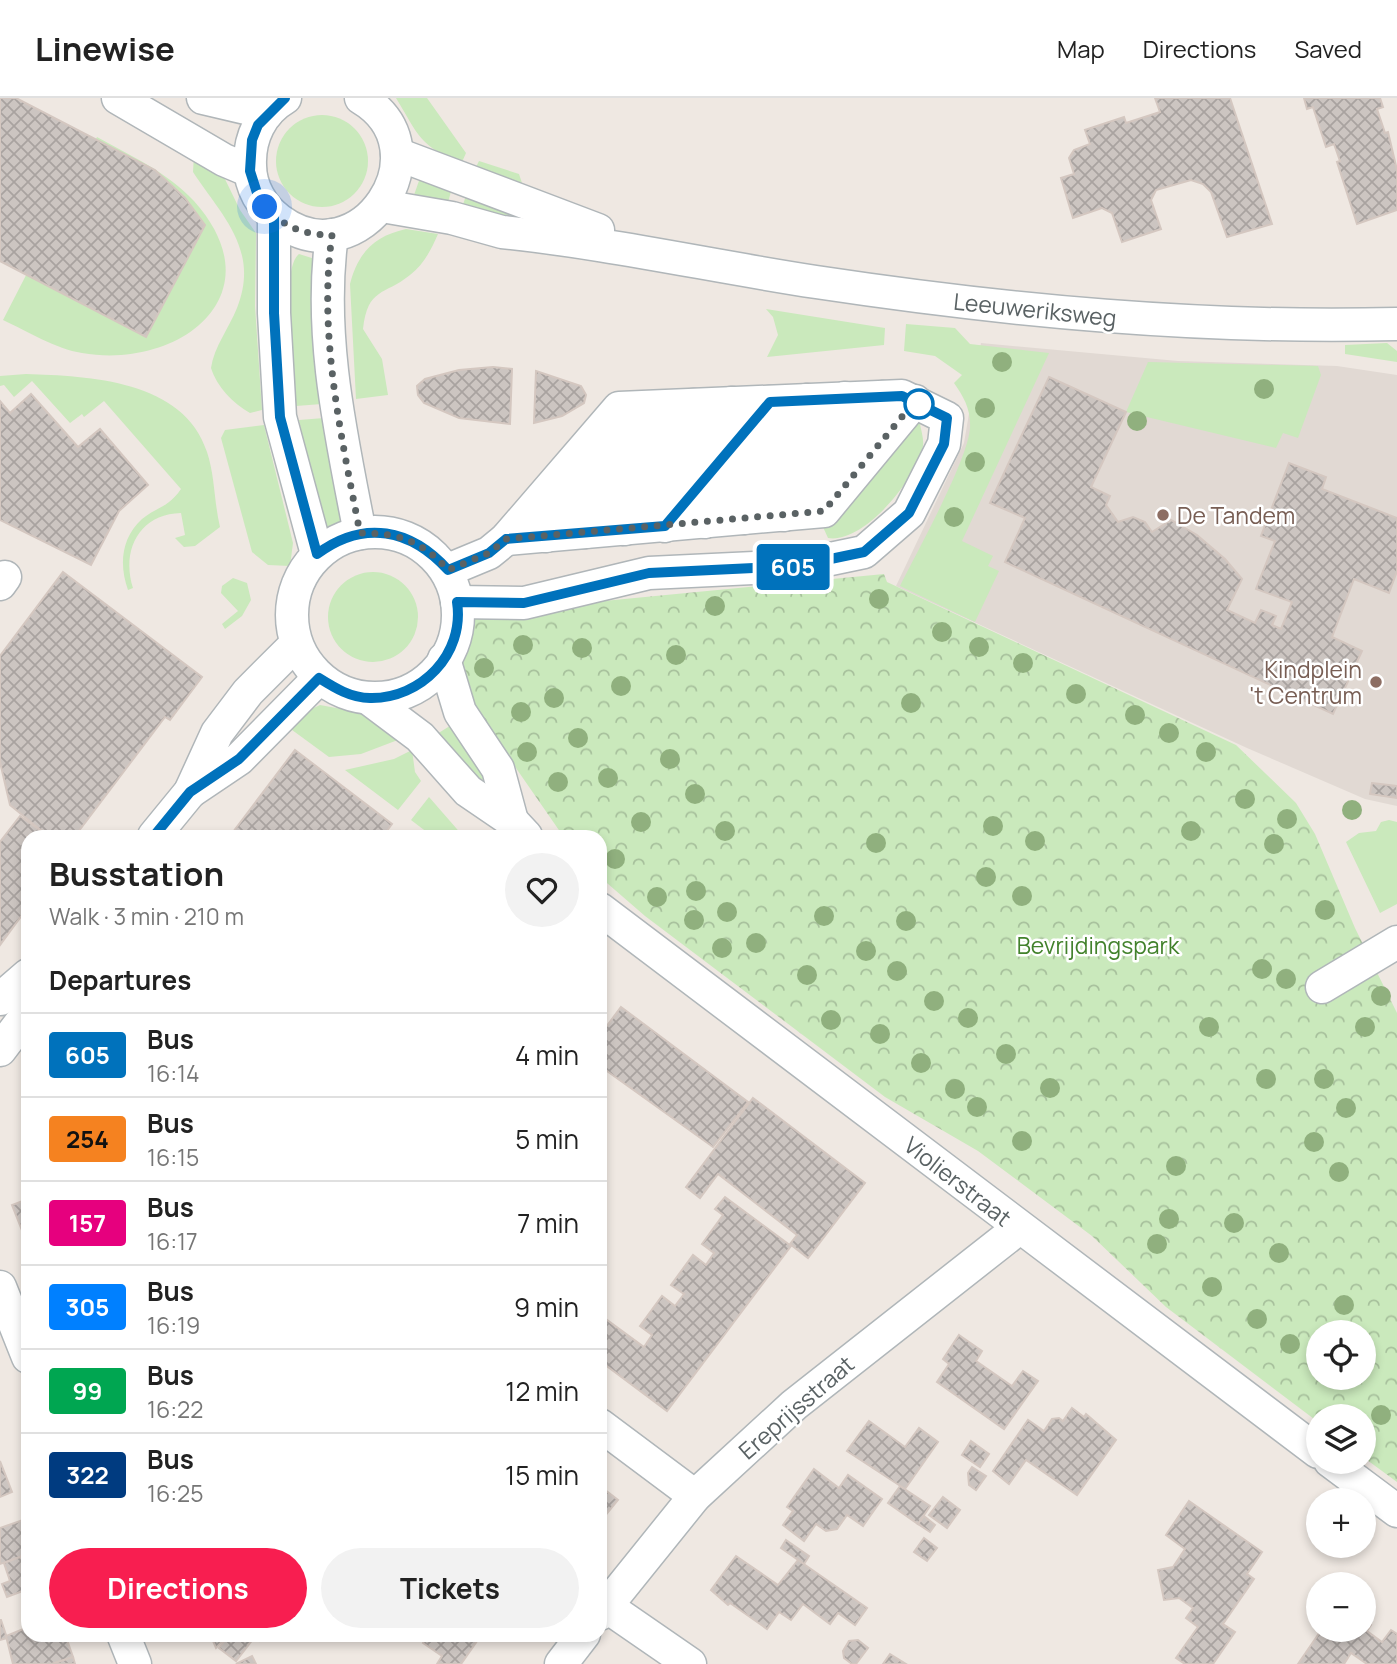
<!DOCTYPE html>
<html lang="en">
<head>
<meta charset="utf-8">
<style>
	:root { --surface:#fff; --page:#f2f2f2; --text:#222; --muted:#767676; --line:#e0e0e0; --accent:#f81e50 }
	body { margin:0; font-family:Manrope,sans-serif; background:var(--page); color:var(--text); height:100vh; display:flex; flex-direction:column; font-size:26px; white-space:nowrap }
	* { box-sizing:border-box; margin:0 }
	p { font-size:23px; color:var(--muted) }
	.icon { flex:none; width:38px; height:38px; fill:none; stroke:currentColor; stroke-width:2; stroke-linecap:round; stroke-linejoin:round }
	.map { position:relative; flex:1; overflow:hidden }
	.panel { position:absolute; left:21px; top:732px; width:586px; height:812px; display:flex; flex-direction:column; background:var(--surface); border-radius:21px; box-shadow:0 4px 10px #0003 }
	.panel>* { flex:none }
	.badge { padding:0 14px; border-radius:5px; font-size:24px; line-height:46px }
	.fabs { position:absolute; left:1306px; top:1222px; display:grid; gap:14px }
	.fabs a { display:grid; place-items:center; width:70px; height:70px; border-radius:50%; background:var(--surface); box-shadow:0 4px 10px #0003; font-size:35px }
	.you { position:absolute; width:35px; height:35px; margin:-18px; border:5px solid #fff; border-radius:50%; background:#1a73e8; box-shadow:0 0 0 10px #1a73e833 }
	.map>.badge { position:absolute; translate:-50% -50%; box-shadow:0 0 0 4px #fff }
	h2 { padding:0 28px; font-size:26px; line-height:63px }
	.round { display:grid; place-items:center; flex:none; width:74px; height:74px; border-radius:37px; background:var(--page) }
	.overview { display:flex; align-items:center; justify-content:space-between; height:119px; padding:0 28px }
	h1 { font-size:33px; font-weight:700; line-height:52px }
	.button { display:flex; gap:14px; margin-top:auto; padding:14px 28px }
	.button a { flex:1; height:80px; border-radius:42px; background:var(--accent); color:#fff; font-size:28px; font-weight:700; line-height:80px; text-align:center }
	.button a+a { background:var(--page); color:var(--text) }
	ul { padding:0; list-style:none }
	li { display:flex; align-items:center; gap:21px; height:84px; padding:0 28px; border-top:2px solid var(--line) }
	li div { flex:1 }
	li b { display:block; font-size:26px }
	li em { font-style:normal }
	li .badge { min-width:77px; font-weight:700; text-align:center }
	header { display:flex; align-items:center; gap:42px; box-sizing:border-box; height:98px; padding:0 35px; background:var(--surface); border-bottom:2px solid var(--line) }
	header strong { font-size:33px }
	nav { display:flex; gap:38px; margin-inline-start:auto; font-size:24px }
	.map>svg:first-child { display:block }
	.education { fill:#e1d9d3 }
	.grass { fill:#cae9bc }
	.forest { fill:url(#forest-crowns); fill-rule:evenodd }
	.building { fill:url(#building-cross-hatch); stroke:#d4c7c0; stroke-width:2 }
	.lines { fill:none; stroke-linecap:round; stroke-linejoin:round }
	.minor-casing { stroke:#b0b6b9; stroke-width:35 }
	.minor { stroke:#fff; stroke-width:32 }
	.tree { fill:#90b07e }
	.line-casing { stroke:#fff; stroke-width:16 }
	.line { stroke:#0072bc; stroke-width:10 }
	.walk { stroke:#5a6264; stroke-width:7; stroke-dasharray:0 12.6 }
	.stop-dot { fill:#fff; stroke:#0072bc; stroke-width:3.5 }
	.education-dot { fill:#8d6e63; stroke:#fff; stroke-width:2.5 }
	.labels { text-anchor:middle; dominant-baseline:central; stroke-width:5; stroke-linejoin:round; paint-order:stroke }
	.street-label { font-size:23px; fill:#5a6264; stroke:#fff }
	.education-label { font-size:23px; fill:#785e54; stroke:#fff; text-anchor:start }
	.park-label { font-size:23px; fill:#42822c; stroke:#fff }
</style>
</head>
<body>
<header>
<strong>Linewise</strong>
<nav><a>Map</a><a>Directions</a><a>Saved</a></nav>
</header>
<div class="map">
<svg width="1397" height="1566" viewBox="0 0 1397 1566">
	<defs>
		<pattern id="forest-crowns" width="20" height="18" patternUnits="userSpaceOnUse" patternTransform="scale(1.75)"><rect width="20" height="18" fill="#cae9bc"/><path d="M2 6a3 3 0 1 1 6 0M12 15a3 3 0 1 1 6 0" fill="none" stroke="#a7c09c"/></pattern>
		<pattern id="building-cross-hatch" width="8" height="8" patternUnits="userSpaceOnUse" patternTransform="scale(1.75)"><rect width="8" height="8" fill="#ccc5c1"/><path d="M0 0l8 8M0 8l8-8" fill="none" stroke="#a9a3a0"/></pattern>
	</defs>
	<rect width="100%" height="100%" fill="#efe8e2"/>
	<polygon class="education" points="981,245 1178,263 1337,268 1397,277 1397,708 1365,701 1247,650 896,488 964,345"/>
	<g class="grass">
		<path d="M396,0h31l39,55 -4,9c-42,-14 -44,-28 -66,-64z"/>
		<circle cx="322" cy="63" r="46"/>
		<path d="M97,39c34,19 70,35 97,64 84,94 -15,169 -112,152 -26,-4 -55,-22 -79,-33z"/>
		<path d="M194,57l29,20 17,35 16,23 -1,73 7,104 -12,3c-17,-10 -33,-26 -39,-45 3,-21 18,-40 26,-60 23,-58 -15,-92 -44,-136z"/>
		<polygon points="479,63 519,76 522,85 476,69"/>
		<polygon points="420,80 452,90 447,108 414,97"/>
		<polygon points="467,95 519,114 519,121 461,112"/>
		<path d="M406,131l32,5c-7,16 -14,30 -28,41 -26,21 -42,12 -47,54l19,30 6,36 -32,4 -6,-115c8,-31 24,-48 56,-55z"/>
		<path d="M299,156l16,5 7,145 -26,2c-2,-27 -17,-137 3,-152z"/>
		<polygon points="766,211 885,230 884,247 767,259 778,237 773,219"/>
		<path d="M906,226l49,4 15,16 79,9 -87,188 31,15 -5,10 11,5 -24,51 -75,-36c17,-34 68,-126 70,-158 1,-18 -6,-31 -16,-45l8,-8 -27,-19 -31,-5z"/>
		<polygon points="1387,245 1397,253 1397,264 1345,256 1345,247"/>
		<polygon points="1148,264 1318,268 1321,277 1298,340 1283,335 1276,350 1126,314"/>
		<path d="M26,276c63,2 158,6 181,78 8,24 7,50 13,75l-25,19 -11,1 -9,-9 10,-3 -4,-22c-42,1 -60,38 -48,75l-5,2c-9,-25 -7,-52 14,-71 16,-13 26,-11 39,-30l-77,-88 -20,16 -2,-3 -12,9 -38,-42 -18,16 -10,-12 -4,1v-10z"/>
		<polygon points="324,320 346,427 331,433 325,431 309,374 299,322"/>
		<path d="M917,325l3,1c1,6 4,15 3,22 -6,32 -59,98 -95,92l-5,-11z"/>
		<polygon points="264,327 293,445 290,468 268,467 252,454 221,340 225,332"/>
		<circle cx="373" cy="519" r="45"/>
		<polygon points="233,480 247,485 251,502 242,518 225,531 222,526 238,513 221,495 222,488"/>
		<polygon points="320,607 374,617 403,640 361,656 329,659 288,629 301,616"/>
		<polygon points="453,626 488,683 481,691 437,636"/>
		<polygon points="412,652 415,674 421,683 398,712 345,672 394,661"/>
		<polygon points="429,699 463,738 432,738 411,722"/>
		<polygon points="1389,722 1397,724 1397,806 1380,815 1346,744 1359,735 1376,733 1381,724"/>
	</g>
	<path class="forest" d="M884,476l3,8 349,163 60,58 19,31 40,94 42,85v469l-34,-25v-41h-45v6l-152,-115 -74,-71 -114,-85 -93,-54 -240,-181 -45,-39v-41h-37l-92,-133 -9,-33 7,-48 10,-9zM1318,1234h45v45h-45z"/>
	<g class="building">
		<polygon points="0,0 16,0 155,72 185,100 205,127 146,239 0,163"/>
		<polygon points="1155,0 1230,0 1272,126 1227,139 1211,94 1203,86 1191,82 1156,92 1151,102 1161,131 1122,144 1112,115 1102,110 1073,120 1061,80 1074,76 1069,60 1074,52 1090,46 1085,32 1124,19 1126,25 1160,14"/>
		<polygon points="1304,0 1380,0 1383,9 1377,11 1385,35 1388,34 1397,72 1397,112 1357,126 1337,64 1340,63 1334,46 1326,49 1313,9 1307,11"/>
		<polygon points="493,269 512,271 510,326 459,320 424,305 418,297 417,288 425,281 459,272"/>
		<polygon points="536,273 581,288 586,297 584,305 562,318 534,325"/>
		<polygon points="1049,279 1126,314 1091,389 1110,398 1106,407 1118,424 1133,419 1145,424 1152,434 1171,422 1197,437 1225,461 1242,481 1227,512 1255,525 1261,512 1276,518 1272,527 1281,531 1292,504 1256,491 1275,443 1261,438 1289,365 1326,379 1322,391 1397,420 1397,473 1389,495 1354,481 1332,539 1362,553 1333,616 1005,464 1025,420 990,405"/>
		<polygon points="31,296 78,349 100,331 148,387 119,413 91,467 0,422 0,303 10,315"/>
		<polygon points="63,474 202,579 170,622 165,619 75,738 48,738 10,707 0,664 0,558"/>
		<polygon points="295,652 392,726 383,738 230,738"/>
		<polygon points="1372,685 1397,688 1397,700 1370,696"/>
		<polygon points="20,718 48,738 28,738 28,809 0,847 0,744"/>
		<polygon points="621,909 748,1004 713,1049 600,968 600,937"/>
		<polygon points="753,1000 865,1085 808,1160 790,1146 797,1137 718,1076 700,1100 686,1089"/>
		<polygon points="725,1099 791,1148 667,1313 600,1263 600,1231 607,1222 644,1249 652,1237 640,1228 662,1198 675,1208 684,1196 671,1187 693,1157 706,1167 714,1155 702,1146 723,1117 715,1111"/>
		<polygon points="28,1101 28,1138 25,1140 12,1107"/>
		<polygon points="959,1237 982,1253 976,1263 1012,1288 1023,1273 1038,1283 1004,1331 937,1284 949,1266 943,1261"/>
		<polygon points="1072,1310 1084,1319 1086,1316 1116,1342 1077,1397 1026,1362 1009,1386 993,1373 1028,1322 1044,1333 1052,1321 1059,1320 1063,1323"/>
		<polygon points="869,1323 905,1349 919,1330 938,1344 905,1391 847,1353"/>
		<polygon points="971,1343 989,1356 980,1369 962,1357"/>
		<polygon points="0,1363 12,1394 0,1399"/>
		<polygon points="972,1369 986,1378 976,1392 969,1387 968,1375"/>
		<polygon points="814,1371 839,1390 848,1377 882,1401 863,1428 847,1417 837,1431 826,1433 816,1426 804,1443 783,1427 793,1413 787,1409"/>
		<polygon points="600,1388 618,1402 600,1424"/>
		<polygon points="900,1388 930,1408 918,1426 888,1405"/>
		<polygon points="943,1399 960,1412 947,1430 929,1417"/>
		<polygon points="1189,1403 1262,1454 1247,1476 1254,1481 1223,1526 1235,1534 1213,1566 1185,1566 1176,1560 1198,1529 1186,1520 1193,1510 1179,1500 1164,1502 1158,1472 1173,1469 1185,1451 1166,1437"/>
		<polygon points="924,1418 935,1427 930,1434 918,1426"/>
		<polygon points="23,1422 28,1436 28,1456 0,1466 0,1430"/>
		<polygon points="924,1440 937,1450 927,1463 914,1454"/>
		<polygon points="786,1442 809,1458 804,1466 781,1450"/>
		<polygon points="28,1456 28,1491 7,1499 2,1486 10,1483 4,1465"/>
		<polygon points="736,1458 778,1487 798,1462 867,1510 855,1527 838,1515 830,1526 803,1506 791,1522 779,1514 767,1531 730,1505 728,1507 711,1492"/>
		<polygon points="1363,1521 1371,1527 1367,1533 1382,1544 1391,1532 1397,1536 1397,1566 1367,1566 1351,1555 1344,1566 1298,1566 1322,1531 1363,1531"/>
		<polygon points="1,1522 7,1540 0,1542 0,1522"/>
		<polygon points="28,1529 28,1536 65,1536 73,1559 52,1566 13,1566 6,1538"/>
		<polygon points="210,1536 229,1536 216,1550"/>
		<polygon points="230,1536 264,1536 259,1543 254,1540 236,1563 219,1550"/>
		<polygon points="428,1536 482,1536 461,1566 437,1566 442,1558 423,1545"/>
		<polygon points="858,1542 868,1550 856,1566 852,1566 844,1560 843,1553 849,1543"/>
		<polygon points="890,1556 906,1566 883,1566"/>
		<polygon points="252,1558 256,1566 236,1566"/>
		<polygon points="73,1559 75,1566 52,1566"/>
	</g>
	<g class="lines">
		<g class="minor-casing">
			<g id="minor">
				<polyline points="118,0 224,62 250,73"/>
				<polyline points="203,0 267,15"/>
				<path d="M285,0c-24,14 -36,40 -35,67 0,22 12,42 29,55 81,61 169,-70 82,-122"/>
				<polyline points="397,56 598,132"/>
				<path d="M382,108l70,12 50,14c106,11 209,34 314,50 193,29 386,47 581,42"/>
				<polyline points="274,118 274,215 280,319 317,456"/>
				<path d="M332,137c-14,99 9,200 28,298"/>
				<polyline points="784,417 883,299"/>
				<polyline points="744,420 845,300"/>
				<polyline points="705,424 807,302"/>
				<polyline points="665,428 770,304"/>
				<polyline points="625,431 732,305"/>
				<circle cx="375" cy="517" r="83"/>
				<polyline points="585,434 694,307"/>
				<polyline points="546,438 657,309"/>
				<polyline points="506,441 824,413 915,303"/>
				<polyline points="448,472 489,455 506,441 619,310 902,298 947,320 944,346 909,415 864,454 797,468 649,475 524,505 457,504"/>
				<polyline points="0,486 5,479"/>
				<polyline points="444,561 460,614 498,671 512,723"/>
				<polyline points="368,600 420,639 468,693 512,723 526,738"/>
				<polyline points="190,694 239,661 319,580"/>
				<polyline points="154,738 190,694 217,635 248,594 296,546"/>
				<polyline points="600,811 1318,1354"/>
				<polyline points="1322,889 1397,844"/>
				<polyline points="0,901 28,877"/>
				<polyline points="0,952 28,915"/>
				<polyline points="0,1189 28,1259"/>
				<polyline points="600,1327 695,1398"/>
				<polyline points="1330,1363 1397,1413"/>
				<polyline points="606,1508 690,1566"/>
				<polyline points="600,1516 695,1398 794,1307 1019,1130"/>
				<polyline points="123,1536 135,1566"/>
				<polyline points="561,1566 584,1536"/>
			</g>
		</g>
		<use href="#minor" class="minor"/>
	</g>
	<g class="tree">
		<circle cx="1002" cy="264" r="10"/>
		<circle cx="1264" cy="291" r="10"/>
		<circle cx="985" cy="310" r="10"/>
		<circle cx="1137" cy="323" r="10"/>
		<circle cx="975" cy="364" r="10"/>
		<circle cx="954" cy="419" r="10"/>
		<circle cx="879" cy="501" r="10"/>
		<circle cx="715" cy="508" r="10"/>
		<circle cx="942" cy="534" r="10"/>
		<circle cx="523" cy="547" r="10"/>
		<circle cx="979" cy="549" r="10"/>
		<circle cx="582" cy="550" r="10"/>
		<circle cx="676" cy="557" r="10"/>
		<circle cx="1023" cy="565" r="10"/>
		<circle cx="484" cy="570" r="10"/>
		<circle cx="621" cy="588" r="10"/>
		<circle cx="1076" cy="596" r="10"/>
		<circle cx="554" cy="600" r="10"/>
		<circle cx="911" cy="605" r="10"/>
		<circle cx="521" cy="614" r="10"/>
		<circle cx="1135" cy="617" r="10"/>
		<circle cx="1169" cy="635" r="10"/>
		<circle cx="578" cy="640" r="10"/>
		<circle cx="527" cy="654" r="10"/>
		<circle cx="1206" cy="654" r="10"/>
		<circle cx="670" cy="661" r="10"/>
		<circle cx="608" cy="680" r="10"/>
		<circle cx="558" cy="684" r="10"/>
		<circle cx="695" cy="696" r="10"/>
		<circle cx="1245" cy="701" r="10"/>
		<circle cx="1352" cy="712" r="10"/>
		<circle cx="1287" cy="721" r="10"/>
		<circle cx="641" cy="724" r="10"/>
		<circle cx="993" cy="728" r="10"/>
		<circle cx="725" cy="733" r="10"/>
		<circle cx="1191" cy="733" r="10"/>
		<circle cx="1035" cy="743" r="10"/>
		<circle cx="876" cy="745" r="10"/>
		<circle cx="1274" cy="746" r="10"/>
		<circle cx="615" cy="761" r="10"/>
		<circle cx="986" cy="779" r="10"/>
		<circle cx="696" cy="793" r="10"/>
		<circle cx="1022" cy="798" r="10"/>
		<circle cx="657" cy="799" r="10"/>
		<circle cx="1325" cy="812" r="10"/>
		<circle cx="727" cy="814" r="10"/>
		<circle cx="824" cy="818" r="10"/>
		<circle cx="694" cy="822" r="10"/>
		<circle cx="906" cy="823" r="10"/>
		<circle cx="756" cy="845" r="10"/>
		<circle cx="722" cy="850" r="10"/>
		<circle cx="866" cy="853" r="10"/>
		<circle cx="1262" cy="871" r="10"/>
		<circle cx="897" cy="873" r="10"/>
		<circle cx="807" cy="877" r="10"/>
		<circle cx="1286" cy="881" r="10"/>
		<circle cx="1381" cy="898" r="10"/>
		<circle cx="934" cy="903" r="10"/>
		<circle cx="968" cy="920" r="10"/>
		<circle cx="831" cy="922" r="10"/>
		<circle cx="1209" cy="929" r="10"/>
		<circle cx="1365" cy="929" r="10"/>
		<circle cx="880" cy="936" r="10"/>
		<circle cx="1006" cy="956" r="10"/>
		<circle cx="921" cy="965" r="10"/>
		<circle cx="1266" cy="981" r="10"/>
		<circle cx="1324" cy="981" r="10"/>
		<circle cx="1050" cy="990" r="10"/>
		<circle cx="955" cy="991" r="10"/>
		<circle cx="977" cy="1009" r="10"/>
		<circle cx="1346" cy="1010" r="10"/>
		<circle cx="1022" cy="1043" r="10"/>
		<circle cx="1314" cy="1044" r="10"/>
		<circle cx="1176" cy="1068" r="10"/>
		<circle cx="1339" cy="1074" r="10"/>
		<circle cx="1169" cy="1121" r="10"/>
		<circle cx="1234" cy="1125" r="10"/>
		<circle cx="1157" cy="1146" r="10"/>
		<circle cx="1279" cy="1155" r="10"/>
		<circle cx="1212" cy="1189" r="10"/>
		<circle cx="1344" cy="1207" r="10"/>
		<circle cx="1257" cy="1221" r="10"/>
		<circle cx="1290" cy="1246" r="10"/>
		<circle cx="1381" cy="1317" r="10"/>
	</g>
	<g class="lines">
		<g class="line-casing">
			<path id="line" d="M154,738l36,-44 49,-33 80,-81c16,10 32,20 51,20 51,1 95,-44 87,-96l67,1 125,-30 148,-7 67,-14 45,-39 35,-69 3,-26 -45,-22 -132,6 -105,124 -159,13 -17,14 -41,17c-37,-41 -84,-51 -131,-16l-37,-137 -6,-104v-97l-16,-20 -8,-25 2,-31 6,-15 27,-27"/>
		</g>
		<use href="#line" class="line"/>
		<path class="walk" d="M265,109c19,20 39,28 67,28 -14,99 9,200 28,298 39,0 62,8 88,37l41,-17 17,-14 318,-28 91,-110 4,3"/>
	</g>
	<circle class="stop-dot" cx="919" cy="306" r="14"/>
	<g class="education-dot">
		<circle cx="1163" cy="417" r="7"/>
		<circle cx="1376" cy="584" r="7"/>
	</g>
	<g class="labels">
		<g class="street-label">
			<text transform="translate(1035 211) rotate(6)">Leeuweriksweg</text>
			<text transform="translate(958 1083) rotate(38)">Violierstraat</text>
			<text transform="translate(796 1309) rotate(-41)">Ereprijsstraat</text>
		</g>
		<g class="education-label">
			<text x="1177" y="417">De Tandem</text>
			<text x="1362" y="571" text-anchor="end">Kindplein<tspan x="1362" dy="26">'t Centrum</tspan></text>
		</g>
		<g class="park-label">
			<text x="1098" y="847">Bevrijdingspark</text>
		</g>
	</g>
</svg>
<div class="fabs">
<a><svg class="icon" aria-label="locate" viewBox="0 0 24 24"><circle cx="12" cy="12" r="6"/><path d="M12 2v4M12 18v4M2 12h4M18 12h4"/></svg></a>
<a><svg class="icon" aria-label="layers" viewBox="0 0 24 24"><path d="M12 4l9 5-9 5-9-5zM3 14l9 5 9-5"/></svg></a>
<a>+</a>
<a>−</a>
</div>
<div class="you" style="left:265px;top:109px"></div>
<b class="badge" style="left:793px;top:469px;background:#0072bc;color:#fff">605</b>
<section class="panel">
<div class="overview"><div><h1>Busstation</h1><p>Walk · 3 min · 210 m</p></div><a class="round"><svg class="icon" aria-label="heart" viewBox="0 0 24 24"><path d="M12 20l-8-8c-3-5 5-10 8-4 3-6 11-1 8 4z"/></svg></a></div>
<h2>Departures</h2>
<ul>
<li><span class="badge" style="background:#0072bc;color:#fff">605</span><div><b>Bus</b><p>16:14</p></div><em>4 min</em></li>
<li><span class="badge" style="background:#f58220;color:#111">254</span><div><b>Bus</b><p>16:15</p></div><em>5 min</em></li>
<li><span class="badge" style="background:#e6007e;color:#fff">157</span><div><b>Bus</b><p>16:17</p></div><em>7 min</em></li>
<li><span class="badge" style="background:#0080ff;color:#fff">305</span><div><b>Bus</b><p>16:19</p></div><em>9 min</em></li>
<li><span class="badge" style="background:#00a651;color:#fff">99</span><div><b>Bus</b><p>16:22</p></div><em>12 min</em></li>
<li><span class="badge" style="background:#003b80;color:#fff">322</span><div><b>Bus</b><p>16:25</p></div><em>15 min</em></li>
</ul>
<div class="button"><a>Directions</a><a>Tickets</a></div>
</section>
</div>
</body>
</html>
